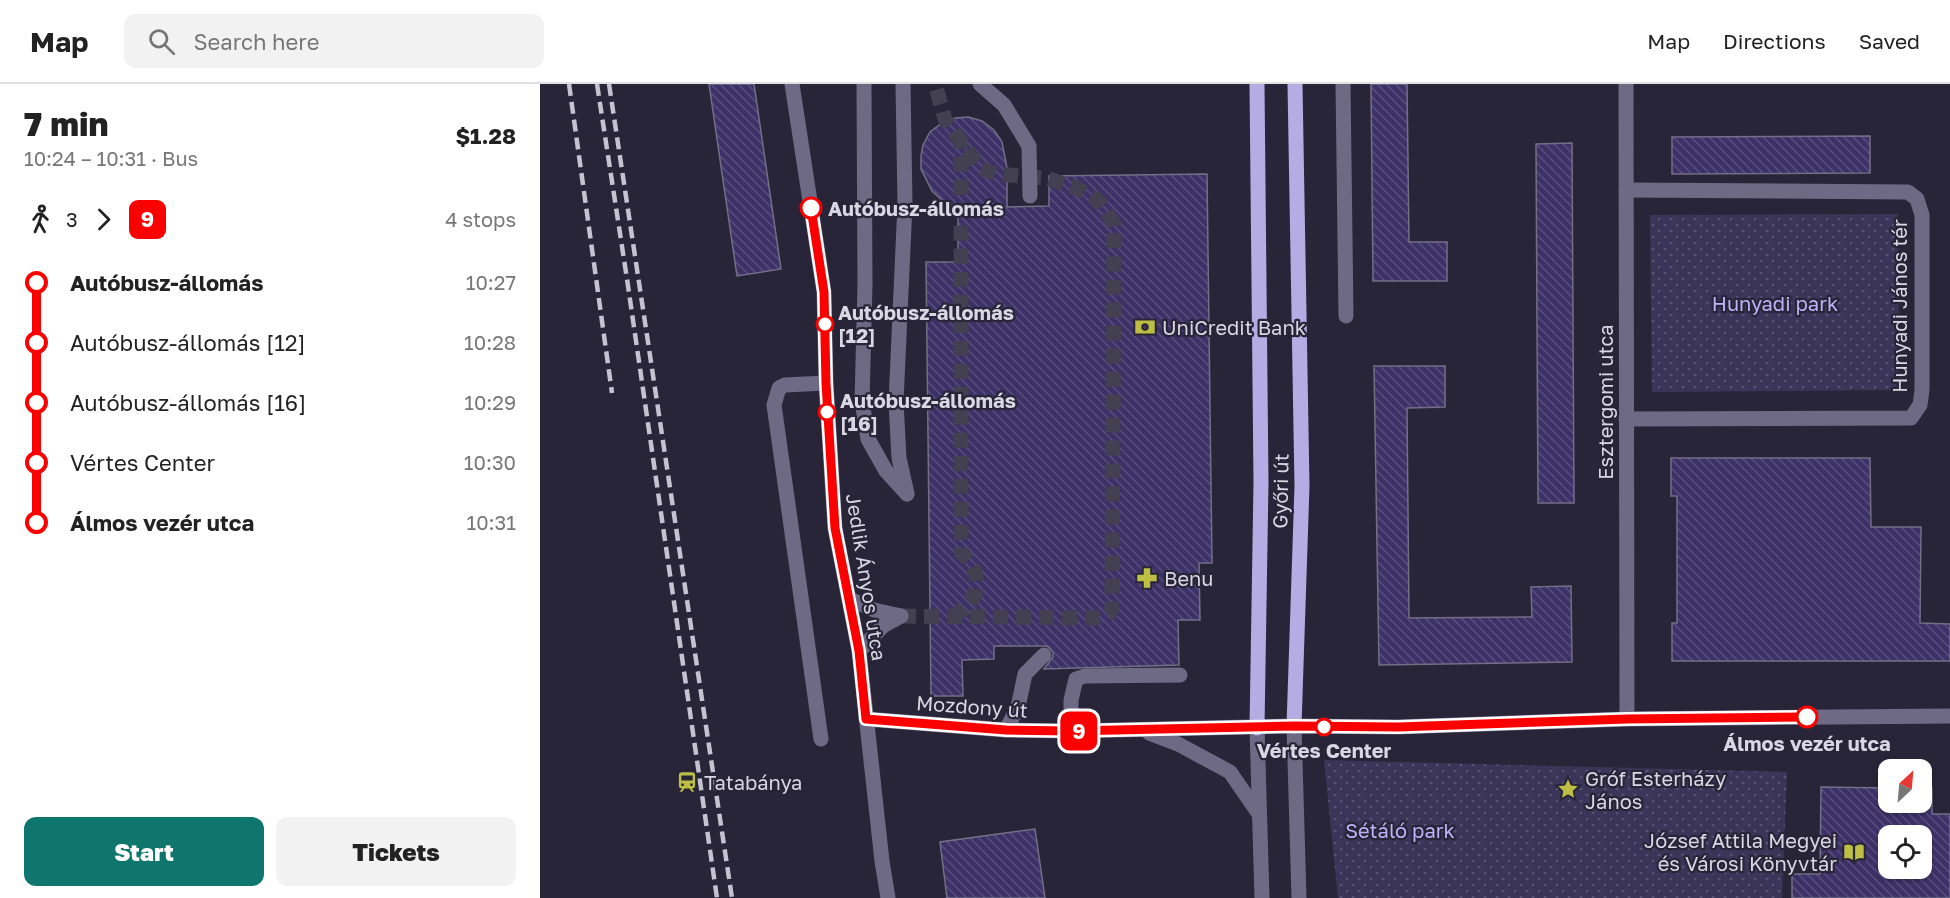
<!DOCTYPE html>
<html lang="en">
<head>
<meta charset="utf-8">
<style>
	:root { --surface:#fff; --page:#f2f2f2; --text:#222; --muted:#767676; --line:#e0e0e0; --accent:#0f766e }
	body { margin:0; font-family:"Golos Text",sans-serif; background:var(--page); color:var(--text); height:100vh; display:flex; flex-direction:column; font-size:22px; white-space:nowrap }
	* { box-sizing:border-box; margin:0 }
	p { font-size:20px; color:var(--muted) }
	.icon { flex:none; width:33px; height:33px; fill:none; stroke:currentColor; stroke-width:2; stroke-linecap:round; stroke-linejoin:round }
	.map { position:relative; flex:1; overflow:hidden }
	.panel { display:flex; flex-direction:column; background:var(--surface); width:540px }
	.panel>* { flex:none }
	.badge { padding:0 12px; border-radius:9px; font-size:21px; line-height:39px }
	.needle { width:39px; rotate:26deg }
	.fabs { position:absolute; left:1338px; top:675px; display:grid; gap:12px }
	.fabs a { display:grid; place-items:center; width:54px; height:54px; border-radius:12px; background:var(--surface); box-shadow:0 2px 4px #0004; font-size:30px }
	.map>.badge { position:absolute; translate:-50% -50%; box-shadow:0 0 0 3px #fff }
	.legs { display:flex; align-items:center; gap:9px; height:66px; padding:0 24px; font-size:20px }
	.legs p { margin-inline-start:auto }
	.head { display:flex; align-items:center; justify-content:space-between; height:102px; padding:0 24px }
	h1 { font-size:33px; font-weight:800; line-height:45px }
	.action { display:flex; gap:12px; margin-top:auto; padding:12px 24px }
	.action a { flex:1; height:69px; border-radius:12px; background:var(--accent); color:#fff; font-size:24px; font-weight:800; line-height:69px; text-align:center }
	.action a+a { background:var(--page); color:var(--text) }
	ul { padding:0 24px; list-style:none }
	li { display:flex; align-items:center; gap:21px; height:60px; font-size:22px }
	li i { display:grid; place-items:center; width:9px; height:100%; margin:0 8px; background:currentColor }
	li i::after { content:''; width:15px; height:15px; margin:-8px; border:4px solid; border-radius:50%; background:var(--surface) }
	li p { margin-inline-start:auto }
	li:first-child i { background:linear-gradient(#0000 50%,currentColor 0) }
	li:last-child i { background:linear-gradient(currentColor 50%,#0000 0) }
	header { display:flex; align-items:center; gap:36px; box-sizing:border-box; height:84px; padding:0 30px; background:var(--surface); border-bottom:2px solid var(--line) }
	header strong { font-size:28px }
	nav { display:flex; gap:33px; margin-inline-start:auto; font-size:21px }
	.search { width:420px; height:54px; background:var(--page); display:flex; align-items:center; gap:15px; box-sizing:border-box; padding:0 21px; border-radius:12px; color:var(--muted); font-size:22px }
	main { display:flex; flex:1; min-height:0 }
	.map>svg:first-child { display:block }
	.park { fill:url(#park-dots) }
	.building { fill:url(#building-back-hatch); stroke:#726f87; stroke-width:1.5; fill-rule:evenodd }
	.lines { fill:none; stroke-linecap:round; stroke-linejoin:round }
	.minor-tunnel { stroke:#434052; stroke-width:15; stroke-dasharray:15 8; stroke-linecap:butt }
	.minor { stroke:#6e6a85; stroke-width:15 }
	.major { stroke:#b4ace3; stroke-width:15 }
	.rail { stroke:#c5c3d1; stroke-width:4.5; stroke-dasharray:12 6; stroke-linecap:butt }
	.line-1-casing { stroke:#fff; stroke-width:14 }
	.line-1 { stroke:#fb0001; stroke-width:9 }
	.stop-1-dot { fill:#fff; stroke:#fb0001; stroke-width:3 }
	.labels { text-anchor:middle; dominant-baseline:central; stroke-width:4.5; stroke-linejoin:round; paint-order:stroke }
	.stop-label { font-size:20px; font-weight:bold; fill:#d9d7e4; stroke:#282538; text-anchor:start }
	.park-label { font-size:20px; fill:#beb3f9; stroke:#282538 }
	.street-label { font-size:20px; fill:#d9d7e4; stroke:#282538 }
	.poi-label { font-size:20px; fill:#d9d7e4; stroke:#282538; text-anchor:start }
</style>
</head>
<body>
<header>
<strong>Map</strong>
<div class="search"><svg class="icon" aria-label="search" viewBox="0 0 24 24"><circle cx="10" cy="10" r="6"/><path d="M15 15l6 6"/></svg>Search here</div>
<nav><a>Map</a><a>Directions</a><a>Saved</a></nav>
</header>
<main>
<section class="panel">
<div class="head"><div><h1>7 min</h1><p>10:24 – 10:31 · Bus</p></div><b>$1.28</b></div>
<div class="legs"><svg class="icon" aria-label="walk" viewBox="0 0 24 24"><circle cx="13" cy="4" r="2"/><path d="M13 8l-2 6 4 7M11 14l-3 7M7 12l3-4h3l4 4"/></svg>3<svg class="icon" aria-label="forward" viewBox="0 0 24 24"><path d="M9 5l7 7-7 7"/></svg><b class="badge" style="background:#fb0001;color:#fff">9</b><p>4 stops</p></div>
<ul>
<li><i style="color:#fb0001"></i><b>Autóbusz-állomás</b><p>10:27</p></li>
<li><i style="color:#fb0001"></i><span>Autóbusz-állomás [12]</span><p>10:28</p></li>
<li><i style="color:#fb0001"></i><span>Autóbusz-állomás [16]</span><p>10:29</p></li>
<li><i style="color:#fb0001"></i><span>Vértes Center</span><p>10:30</p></li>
<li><i style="color:#fb0001"></i><b>Álmos vezér utca</b><p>10:31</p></li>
</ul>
<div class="action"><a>Start</a><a>Tickets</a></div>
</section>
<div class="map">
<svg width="1410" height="814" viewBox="0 0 1410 814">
	<defs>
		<pattern id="park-dots" width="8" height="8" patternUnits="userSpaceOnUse" patternTransform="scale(1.5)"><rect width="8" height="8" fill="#3c355a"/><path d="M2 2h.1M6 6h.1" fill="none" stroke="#585272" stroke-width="1.8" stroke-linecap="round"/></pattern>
		<pattern id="building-back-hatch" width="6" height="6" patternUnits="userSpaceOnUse" patternTransform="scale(1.5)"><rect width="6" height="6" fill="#3d3167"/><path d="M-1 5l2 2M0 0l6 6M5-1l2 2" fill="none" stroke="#584e7d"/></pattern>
	</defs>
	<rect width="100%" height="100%" fill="#282538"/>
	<g class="park">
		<polygon points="1358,130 1359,306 1112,308 1110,131"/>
		<polygon points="784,676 1247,688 1242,814 798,814"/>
	</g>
	<g class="building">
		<polygon points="169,0 214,0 241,185 197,192"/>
		<polygon points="831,0 867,0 869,158 907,158 907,197 833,197"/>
		<polygon points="428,33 442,37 454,46 462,58 467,84 467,123 509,122 509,92 667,90 672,479 659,479 660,536 638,536 639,581 504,585 513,573 513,568 507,562 454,562 454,575 422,576 423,612 391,612 386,178 418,178 418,123 404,118 392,107 381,85 381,72 383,61 390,48 402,39 416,34"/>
		<polygon points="1330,52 1330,89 1132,90 1132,53"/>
		<polygon points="1032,59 1034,419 998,419 996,60"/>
		<polygon points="834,282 905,282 905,323 867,324 869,534 992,533 991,503 1031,502 1032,578 839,581"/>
		<polygon points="1131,374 1330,374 1331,443 1381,443 1380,539 1410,540 1410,577 1132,577 1132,539 1137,539 1137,412 1131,412"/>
		<path d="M1281,703l67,1v14h34v-14h10v26h18v84h-158v-24h28zM1348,752h34v32h-34z"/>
		<polygon points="495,745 505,814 407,814 400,758"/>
	</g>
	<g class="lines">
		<g class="minor-tunnel">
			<polyline points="361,532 556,534 563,533 570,529 572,523 574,140 558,116 534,103 506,94 456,90 440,84 405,35 395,0"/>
			<path d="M412,533c29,-18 34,-39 9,-65v-409"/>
		</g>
		<g class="minor">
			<polyline points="252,0 284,208 286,299 295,444 319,567 342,777 348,814"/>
			<polyline points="324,0 325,201 322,317 328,355 346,387 367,410"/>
			<polyline points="363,0 365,120 356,318 359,374 367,410"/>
			<polyline points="440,0 464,21 489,62 490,112"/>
			<polyline points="803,0 806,232"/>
			<polyline points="1086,0 1087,635"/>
			<polyline points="1086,106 1368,108 1377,115 1382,131 1382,306 1380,321 1371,334 1086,335"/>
			<polyline points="310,515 334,526 361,532"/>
			<polyline points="319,567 343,542 361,532"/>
			<polyline points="326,635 466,646 531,647 754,642 858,643 1087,635 1410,632"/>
			<polyline points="754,642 759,814"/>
			<polyline points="717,644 722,814"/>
			<polyline points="466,646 478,623 485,590 504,571"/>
			<polyline points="531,647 531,616 536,595 545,592 640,591"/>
			<polyline points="609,649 638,660 690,688 719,730"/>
			<polyline points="281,655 234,321 239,304 245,301 286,299"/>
		</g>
		<g class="major">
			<polyline points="754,642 762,402 755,0"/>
			<polyline points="717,644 721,398 717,0"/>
		</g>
		<g class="rail">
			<polyline points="29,0 72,309"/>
			<polyline points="57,0 87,195 177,814"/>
			<polyline points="69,0 192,814"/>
		</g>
	</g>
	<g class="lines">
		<g class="line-1-casing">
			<polyline id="line-1" points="271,124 284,208 286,299 295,444 319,567 326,635 466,646 531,647 754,642 858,643 1087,635 1267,633"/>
		</g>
		<use href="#line-1" class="line-1"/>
	</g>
	<defs>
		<g id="bank-bare" transform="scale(1.62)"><path d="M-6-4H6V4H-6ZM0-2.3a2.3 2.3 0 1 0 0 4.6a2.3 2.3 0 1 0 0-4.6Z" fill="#bcbf44" stroke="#282538" stroke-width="2.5" paint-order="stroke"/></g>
		<g id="pharmacy-bare" transform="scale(1.62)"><path d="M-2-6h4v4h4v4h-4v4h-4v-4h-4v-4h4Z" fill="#bcbf44" stroke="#282538" stroke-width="2.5" paint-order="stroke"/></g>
		<g id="station-bare" transform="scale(1.62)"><path d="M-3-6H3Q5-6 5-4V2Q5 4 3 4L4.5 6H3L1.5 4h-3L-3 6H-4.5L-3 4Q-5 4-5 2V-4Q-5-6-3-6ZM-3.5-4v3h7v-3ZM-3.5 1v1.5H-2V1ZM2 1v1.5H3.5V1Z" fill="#bcbf44" stroke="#282538" stroke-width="2.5" paint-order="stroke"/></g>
		<g id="sight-bare" transform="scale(1.62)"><path d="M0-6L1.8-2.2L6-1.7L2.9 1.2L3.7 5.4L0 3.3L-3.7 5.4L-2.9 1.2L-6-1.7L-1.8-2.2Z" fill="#bcbf44" stroke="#282538" stroke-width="2.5" paint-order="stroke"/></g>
		<g id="library-bare" transform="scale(1.62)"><path d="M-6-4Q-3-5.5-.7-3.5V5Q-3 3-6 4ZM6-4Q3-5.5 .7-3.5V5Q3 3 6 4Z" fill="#bcbf44" stroke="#282538" stroke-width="2.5" paint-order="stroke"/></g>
	</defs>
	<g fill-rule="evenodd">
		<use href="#bank-bare" x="605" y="243"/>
		<use href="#pharmacy-bare" x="607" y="494"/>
		<use href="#station-bare" x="147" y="698"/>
		<use href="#sight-bare" x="1028" y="705"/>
		<use href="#library-bare" x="1314" y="768"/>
	</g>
	<g class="stop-1-dot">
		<circle cx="271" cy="124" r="10"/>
		<circle cx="285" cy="240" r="8"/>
		<circle cx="287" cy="328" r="8"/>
		<circle cx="1267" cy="633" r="10"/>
		<circle cx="784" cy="643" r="8"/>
	</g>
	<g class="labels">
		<g class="stop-label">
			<text x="288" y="124">Autóbusz-állomás</text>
			<text x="298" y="228">Autóbusz-állomás<tspan x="298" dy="23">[12]</tspan></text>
			<text x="300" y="316">Autóbusz-állomás<tspan x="300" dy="23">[16]</tspan></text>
			<text x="1267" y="659" text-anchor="middle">Álmos vezér utca</text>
			<text x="784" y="666" text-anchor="middle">Vértes Center</text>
		</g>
		<g class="park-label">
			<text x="1235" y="219">Hunyadi park</text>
			<text x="860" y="746">Sétáló park</text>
		</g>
		<g class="street-label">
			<text transform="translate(1359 222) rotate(-90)">Hunyadi János tér</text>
			<text transform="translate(1065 318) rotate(-90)">Esztergomi utca</text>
			<text transform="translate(740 407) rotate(-89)">Győri út</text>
			<text transform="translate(327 493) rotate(81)">Jedlik Ányos utca</text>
			<text transform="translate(432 622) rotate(4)">Mozdony út</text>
		</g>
		<g class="poi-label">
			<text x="622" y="243">UniCredit Bank</text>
			<text x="624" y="494">Benu</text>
			<text x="1045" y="694">Gróf Esterházy<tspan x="1045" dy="23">János</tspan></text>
			<text x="164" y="698">Tatabánya</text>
			<text x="1297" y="756" text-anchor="end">József Attila Megyei<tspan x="1297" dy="23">és Városi Könyvtár</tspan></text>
		</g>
	</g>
</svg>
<div class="fabs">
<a><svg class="needle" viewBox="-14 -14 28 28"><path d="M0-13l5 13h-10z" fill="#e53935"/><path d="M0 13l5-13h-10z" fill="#767676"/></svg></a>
<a><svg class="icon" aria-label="locate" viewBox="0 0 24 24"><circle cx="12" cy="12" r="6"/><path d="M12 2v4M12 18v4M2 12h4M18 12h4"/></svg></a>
</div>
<b class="badge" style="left:539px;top:647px;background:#fb0001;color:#fff">9</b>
</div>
</main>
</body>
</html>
